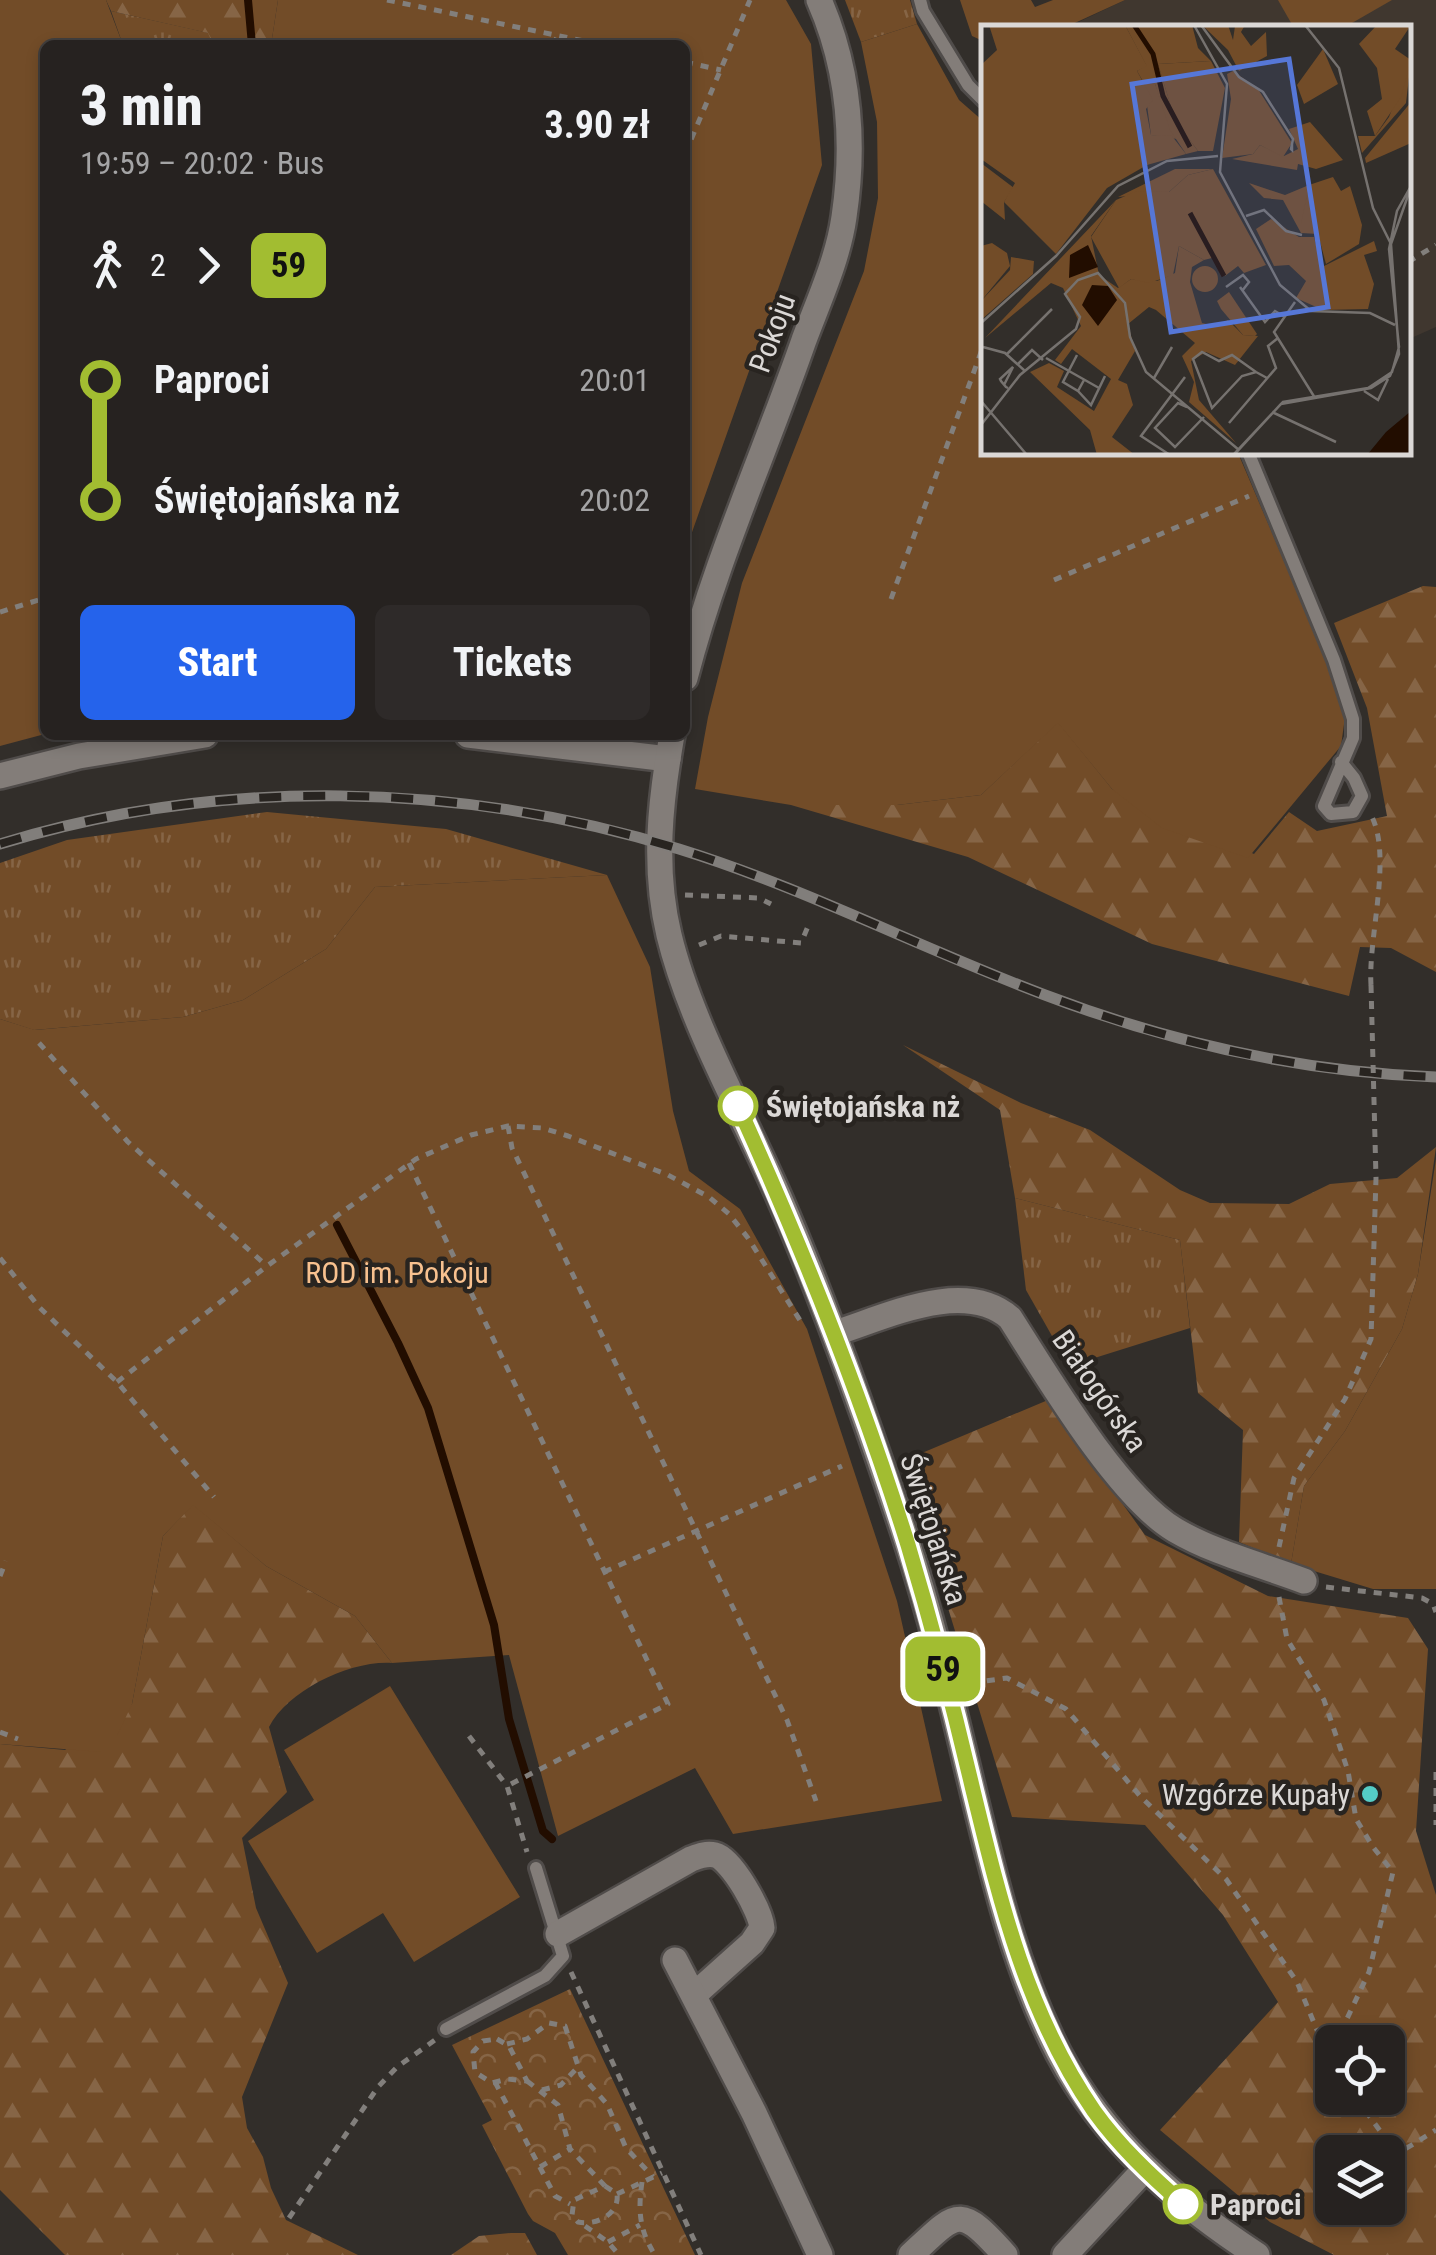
<!DOCTYPE html>
<html lang="en">
<head>
<meta charset="utf-8">
<style>
	:root { --surface:#262220; --page:#2e2a29; --text:#f1f3f6; --muted:#a4a4a5; --line:#423f3e; --accent:#2563eb }
	body { margin:0; font-family:"Roboto Condensed",sans-serif; background:var(--page); color:var(--text); height:100vh; display:flex; flex-direction:column; font-size:38px; white-space:nowrap }
	* { box-sizing:border-box; margin:0 }
	p { font-size:32px; color:var(--muted) }
	.icon { flex:none; width:55px; height:55px; fill:none; stroke:currentColor; stroke-width:2; stroke-linecap:round; stroke-linejoin:round }
	.map { position:relative; flex:1; overflow:hidden }
	.drawer { position:absolute; left:40px; top:40px; width:650px; height:700px; display:flex; flex-direction:column; background:var(--surface); border-radius:15px; box-shadow:0 5px 15px #0003,0 0 0 2px var(--line) }
	.drawer>* { flex:none }
	.badge { padding:0 20px; border-radius:15px; font-size:35px; line-height:65px }
	.buttons { position:absolute; left:1315px; top:2025px; display:grid; gap:20px }
	.buttons a { display:grid; place-items:center; width:90px; height:90px; border-radius:15px; background:var(--surface); box-shadow:0 5px 15px #0003,0 0 0 2px var(--line); font-size:50px }
	.map>.badge { position:absolute; translate:-50% -50%; box-shadow:0 0 0 5px #fff }
	.legs { display:flex; align-items:center; gap:15px; height:110px; padding:0 40px; font-size:32px }
	.legs p { margin-inline-start:auto }
	.headline { display:flex; align-items:center; justify-content:space-between; height:170px; padding:0 40px }
	h1 { font-size:55px; font-weight:800; line-height:75px }
	.action { display:flex; gap:20px; margin-top:auto; padding:20px 40px }
	.action a { flex:1; height:115px; border-radius:15px; background:var(--accent); color:#fff; font-size:40px; font-weight:800; line-height:115px; text-align:center }
	.action a+a { background:var(--page); color:var(--text) }
	ul { padding:0 40px; list-style:none }
	li { display:flex; align-items:center; gap:35px; height:120px; font-size:38px }
	li i { display:grid; place-items:center; width:15px; height:100%; margin:0 12px; background:currentColor }
	li i::after { content:''; width:25px; height:25px; margin:-12px; border:8px solid; border-radius:50%; background:var(--surface) }
	li p { margin-inline-start:auto }
	li:first-child i { background:linear-gradient(#0000 50%,currentColor 0) }
	li:last-child i { background:linear-gradient(currentColor 50%,#0000 0) }
	.map>svg:first-child { display:block }
	.built { fill:#40372f }
	.grass { fill:url(#grass-tufts) }
	.forest { fill:url(#forest-firs); fill-rule:evenodd }
	.park { fill:url(#park-crowns) }
	.garden { fill:#724c28 }
	.lines { fill:none; stroke-linecap:round; stroke-linejoin:round }
	.stream { stroke:#220d00; stroke-width:8 }
	.service-casing { stroke:#504c4a; stroke-width:18 }
	.minor-casing { stroke:#504c4a; stroke-width:30 }
	.path { stroke:#827f7c; stroke-width:5; stroke-dasharray:8 8; stroke-linecap:butt }
	.service { stroke:#837d79; stroke-width:12 }
	.minor { stroke:#837d79; stroke-width:25 }
	.rail-casing { stroke:#817e7b; stroke-width:11 }
	.rail { stroke:#282420; stroke-width:8; stroke-dasharray:22; stroke-linecap:butt }
	.path-bridge { stroke:#827f7c; stroke-width:5; stroke-dasharray:8 8; stroke-linecap:butt }
	.line-1-casing { stroke:#fff; stroke-width:22 }
	.line-1 { stroke:#a2bd31; stroke-width:15 }
	.stop-1-dot { fill:#fff; stroke:#a2bd31; stroke-width:5 }
	.poi-dot { fill:#54cdc7; stroke:#282420; stroke-width:4 }
	.labels { text-anchor:middle; dominant-baseline:central; stroke-width:9; stroke-linejoin:round; paint-order:stroke }
	.street-label { font-size:30px; fill:#dbd8d6; stroke:#282420 }
	.stop-label { font-size:30px; font-weight:bold; fill:#dbd8d6; stroke:#282420; text-anchor:start }
	.park-label { font-size:30px; fill:#f8c18f; stroke:#282420 }
	.poi-label { font-size:30px; fill:#dbd8d6; stroke:#282420; text-anchor:end }
	.inset-river { fill:none; stroke:#220d00; stroke-width:5 }
	.inset-road { fill:none; stroke:#76726f; stroke-width:2.5 }
	.view { fill:#5677d7; fill-opacity:0.15; stroke:#5677d7; stroke-width:5 }
	.inset-edge { fill:none; stroke:#dbd8d6; stroke-width:5 }
</style>
</head>
<body>
<div class="map">
<svg width="1436" height="2255" viewBox="0 0 1436 2255">
	<defs>
		<pattern id="grass-tufts" width="24" height="20" patternUnits="userSpaceOnUse" patternTransform="scale(2.5)"><rect width="24" height="20" fill="#724c28"/><path d="M3 7l-1-3M5 7V3M7 7l1-3M15 17l-1-3M17 17v-4M19 17l1-3" fill="none" stroke="#866546"/></pattern>
		<pattern id="forest-firs" width="22" height="20" patternUnits="userSpaceOnUse" patternTransform="scale(2.5)"><rect width="22" height="20" fill="#724c28"/><path d="M5 1l3.5 6h-7zM16 11l3.5 6h-7z" fill="#866546"/></pattern>
		<pattern id="park-crowns" width="20" height="18" patternUnits="userSpaceOnUse" patternTransform="scale(2.5)"><rect width="20" height="18" fill="#724c28"/><path d="M2 6a3 3 0 1 1 6 0M12 15a3 3 0 1 1 6 0" fill="none" stroke="#866546"/></pattern>
	</defs>
	<rect width="100%" height="100%" fill="#322e2a"/>
	<polygon class="built" points="1125,0 1436,0 1436,327 1409,339 1408,28 1066,28"/>
	<g class="grass">
		<polygon points="845,0 910,0 917,24 861,42"/>
		<polygon points="111,11 209,33 213,45 123,45"/>
		<polygon points="267,812 446,829 607,875 375,887 326,949 243,1000 183,1017 34,1030 0,1019 0,863 67,840"/>
		<polygon points="1015,1198 1180,1240 1190,1328 1069,1366 1026,1290"/>
	</g>
	<g class="forest">
		<polygon points="106,0 278,0 271,45 213,45 208,33 111,11"/>
		<polygon points="1423,586 1436,587 1436,972 1391,948 1360,947 1349,996 1152,944 968,857 791,805 897,805 981,795 1058,722 1112,789 1254,854 1289,812 1317,831 1387,816 1367,708 1334,623"/>
		<polygon points="903,1045 1021,1103 1090,1130 1180,1190 1210,1203 1289,1204 1330,1184 1397,1178 1436,1147 1418,1274 1402,1329 1345,1431 1304,1486 1291,1564 1239,1542 1243,1430 1198,1393 1180,1240 1015,1198 1000,1110"/>
		<path d="M1048,1400l97,135 123,61 140,22 20,31 -12,182 20,64v360h-102l-64,-33 -110,-92 118,-128 -55,-87 -78,-90 -133,-8 -109,-356zM1332,2042h56v56h-56zM1332,2152h56v56h-56z"/>
		<path d="M193,1504l73,62 89,50 37,47c-41,-3 -104,27 -123,64l18,65 -45,46 14,70 32,75 -46,114 5,31 16,29 8,31 15,32 72,35h-293l-65,-65v-446l65,6 67,-46 31,-168z"/>
		<polygon points="511,2233 525,2233 537,2255 451,2255 479,2236"/>
	</g>
	<polygon class="park" points="570,1989 695,2255 568,2255 555,2233 533,2221 528,2214 482,2125 492,2120 452,2045"/>
	<g class="garden">
		<polygon points="0,0 106,0 123,45 45,45 45,734 0,746"/>
		<polygon points="278,0 786,0 811,44 822,165 685,552 685,45 271,45"/>
		<polygon points="960,0 1031,0 1035,7 1053,0 1125,0 1066,27 984,28 983,41 972,36"/>
		<polygon points="1278,0 1392,0 1345,27 1294,28"/>
		<polygon points="917,24 959,100 983,121 984,452 1238,453 1332,673 1345,717 1341,746 1248,858 1162,828 1112,789 1058,723 981,795 897,805 791,805 695,789 708,717 742,583 864,271 878,198 877,122 861,42"/>
		<polygon points="607,875 650,967 673,1111 689,1171 740,1209 807,1329 897,1601 942,1801 733,1834 695,1768 558,1836 509,1655 392,1663 355,1616 266,1566 193,1505 163,1536 132,1704 117,1736 101,1752 0,1744 0,1019 35,1030 183,1017 243,1000 326,949 375,887"/>
		<polygon points="1436,1159 1436,1589 1373,1589 1291,1564 1304,1486 1345,1431 1402,1329 1418,1274"/>
		<polygon points="390,1686 520,1897 414,1962 383,1913 317,1953 248,1841 314,1800 284,1750"/>
	</g>
	<g class="lines">
		<g class="stream">
			<polyline points="248,0 252,45"/>
			<polyline points="337,1225 398,1343 428,1408 494,1625 509,1719 543,1831 552,1839"/>
		</g>
		<g class="service-casing">
			<g id="service">
				<polyline points="920,0 923,11 968,85 984,101"/>
				<polyline points="1248,452 1334,660 1353,719 1353,738 1324,806 1331,814 1353,812 1362,796 1354,778 1341,762"/>
				<polyline points="446,2029 545,1976 563,1956 536,1868"/>
			</g>
		</g>
		<g class="minor-casing">
			<g id="minor">
				<path d="M685,678c30,-116 80,-226 119,-338 15,-40 34,-81 40,-123 11,-74 5,-149 -25,-217"/>
				<polyline points="468,735 668,759"/>
				<path d="M672,735c-12,67 -19,133 -3,200 21,87 75,181 111,264 48,111 88,225 126,340 28,85 48,173 69,260 21,87 42,174 84,255 46,87 117,148 198,201"/>
				<polyline points="0,776 79,756 205,735"/>
				<path d="M835,1333c51,-16 129,-55 175,-15 37,58 108,178 165,212 39,23 87,35 129,51"/>
				<path d="M558,1934l133,-75c8,-3 15,-6 24,-4 17,4 46,57 47,73l-10,15 -58,52"/>
				<polyline points="675,1960 754,2113 820,2255"/>
				<path d="M911,2255c47,-44 48,-51 94,0"/>
				<polyline points="1065,2255 1144,2170"/>
			</g>
		</g>
		<g class="path">
			<polyline points="387,0 603,45"/>
			<polyline points="553,45 558,35"/>
			<polyline points="685,62 721,70"/>
			<polyline points="685,154 750,0"/>
			<polyline points="1408,262 1436,245"/>
			<polyline points="1054,580 1249,496"/>
			<polyline points="891,599 984,344"/>
			<polyline points="0,612 45,598"/>
			<polyline points="685,895 759,898 771,904"/>
			<polyline points="699,945 721,936 801,943 809,924"/>
			<path d="M1371,985c-3,-48 21,-126 1,-168"/>
			<polyline points="39,1043 128,1142 267,1266"/>
			<polyline points="508,1126 512,1148 787,1720 816,1801"/>
			<polyline points="409,1163 668,1704 507,1786"/>
			<polyline points="0,1258 39,1307 117,1382 214,1497"/>
			<polyline points="117,1382 267,1266 416,1159 471,1135 508,1126 543,1128 568,1136 668,1175 709,1197 729,1214 748,1238 803,1325"/>
			<polyline points="1279,1547 1294,1478 1345,1399 1371,1339 1376,1178"/>
			<polyline points="604,1572 842,1466"/>
			<polyline points="0,1576 6,1561"/>
			<polyline points="1326,1587 1422,1598 1433,1604 1436,1612"/>
			<polyline points="1279,1597 1287,1639 1324,1700 1348,1771 1356,1819 1373,1847 1393,1872 1369,1972 1336,2042"/>
			<polyline points="971,1683 1007,1678 1066,1709 1141,1797 1226,1879 1297,1982 1332,2066"/>
			<polyline points="0,1732 18,1739"/>
			<polyline points="469,1736 507,1786 527,1852"/>
			<polyline points="1436,1772 1436,1825"/>
			<polyline points="571,1972 701,2255"/>
			<polygon points="497,2039 509,2046 527,2081 507,2079 492,2083 475,2072 473,2052 483,2041"/>
			<polyline points="507,2044 527,2039 549,2023 565,2026 581,2075 607,2104 626,2148 653,2177"/>
			<polyline points="527,2081 558,2105 570,2149 605,2186"/>
			<polyline points="495,2082 555,2196 570,2204"/>
			<polyline points="542,2090 561,2085 578,2067"/>
			<polyline points="1356,2098 1397,2154 1436,2130"/>
			<polyline points="540,2167 570,2149"/>
			<path d="M642,2182c-4,28 -3,48 13,73"/>
			<path d="M605,2186l12,8c3,20 -21,32 -39,28l-6,-7 2,-15z"/>
			<polyline points="617,2194 662,2173"/>
			<polyline points="289,2218 378,2087 397,2067 435,2040"/>
			<polyline points="585,2226 608,2242 619,2255"/>
			<polyline points="608,2242 640,2225"/>
		</g>
		<use href="#service" class="service"/>
		<use href="#minor" class="minor"/>
		<g class="rail-casing">
			<path id="rail" d="M0,844c221,-68 460,-62 679,5 126,39 243,100 366,146 126,48 256,77 391,82"/>
		</g>
		<use href="#rail" class="rail"/>
		<polyline class="path-bridge" points="1371,985 1376,1178"/>
	</g>
	<g class="lines">
		<g class="line-1-casing">
			<path id="line-1" d="M738,1106c65,143 123,289 170,439 24,80 45,160 64,241 28,115 54,226 122,325 25,35 57,65 89,93"/>
		</g>
		<use href="#line-1" class="line-1"/>
	</g>
	<g class="stop-1-dot">
		<circle cx="738" cy="1106" r="18"/>
		<circle cx="1183" cy="2204" r="18"/>
	</g>
	<circle class="poi-dot" cx="1370" cy="1794" r="10"/>
	<g class="labels">
		<g class="street-label">
			<text transform="translate(772 333) rotate(-70)">Pokoju</text>
			<text transform="translate(1100 1391) rotate(55)">Białogórska</text>
			<text transform="translate(934 1529) rotate(72)">Świętojańska</text>
		</g>
		<g class="stop-label">
			<text x="766" y="1106">Świętojańska nż</text>
			<text x="1210" y="2204">Paproci</text>
		</g>
		<g class="park-label">
			<text x="397" y="1272">ROD im. Pokoju</text>
		</g>
		<g class="poi-label">
			<text x="1350" y="1794">Wzgórze Kupały</text>
		</g>
	</g>
	<g transform="translate(981 25)">
		<rect width="430" height="430" fill="#322e2a"/>
		<path d="M430,35l-5,43 -44,50 -4,-17h17l14,-19zM163,58l11,1 22,55 -26,-4zM0,138l33,25 -10,14 1,18 -24,-19zM194,144h38l-25,6 -19,17 -51,5z" fill="#724c28"/>
		<path d="M144,0h67l6,23 13,13 -53,3 17,55 23,32 -12,3 -16,-24 -15,-46 -11,-1 -7,-12 9,-6zM396,0h34l-16,24 16,11 -10,37 -26,39 -8,-25 15,-12 -5,-31 -18,-24zM342,24l15,35 -34,20 -7,-19zM430,77v41l-45,20 -1,-5zM329,97l33,38 -27,9 -18,-5 -1,6 -65,-11 21,-5 7,-9 24,11 14,-7 -9,-20zM268,158l36,12 24,-10 -8,48 -18,-33 -19,-2zM135,175l-25,36 8,39 19,13 13,-9 26,2 18,-8 4,-27 25,14 -12,7 -2,15 12,41 14,3 12,-6 15,15 15,1 -23,29 -29,-13 -15,9 8,39 37,43 -47,-41 5,-20 -12,-26 13,-13 -39,-33 -7,-3 -21,17 7,27 -17,29 9,4 6,21 -21,32 23,18h-38l-7,-25 -60,-58 19,-9 15,8 -7,16 37,24 17,-32 -39,-30 -11,15 -6,-4 26,-34 -18,-38 -12,-5 -66,55zM290,194l28,18h15l8,30 52,-26 3,10 -13,4 10,29 -6,25 -45,1 -27,-12 10,-17 -17,-16 -15,1 -18,-37zM30,232l23,4 -1,13 -52,46v-19l29,-31z" fill="#724c28"/>
		<path d="M248,267l28,42 -2,2 -12,-1 -22,-26 -4,-8z" fill="#724c28"/>
		<path d="M8,0h136l22,41 -10,5 16,29 -7,9 5,26 21,1 14,18 -39,11 -40,23 -51,66 -52,-52 11,-19 -34,-24v-94l16,-15zM221,0h26l5,15 2,-14 10,-1 -4,7 10,14 15,-14 1,24 -28,15 -11,-21zM230,36l14,27 -12,63h-15l-23,-31 -17,-56zM252,46l25,18 34,54 -9,14 -23,-12 -7,9 -31,4 9,-59 -4,-25zM232,144l53,96 -22,8 -6,-7 -13,10 -9,-19 -12,3 -25,-14 -6,29 -24,8 -18,-4 -12,9 -28,-51 25,-37 21,-9 32,1 19,-17zM352,152l8,14 9,-5 12,39 -3,19 -33,20 -8,-30 -17,-1v-9l8,-39zM11,218l15,10 3,13 -29,35v-55zM211 254a13 13 0 1 1 26 0a13 13 0 1 1-26 0Z" fill="#724c28"/>
		<path d="M107,220l10,22 -29,11 1,-23zM111,260l16,1 9,14 -19,26 -16,-21zM430,386v44h-44l19,-23z" fill="#220d00"/>
		<path class="inset-river" d="M153,0l19,29 10,42 27,51M209,188l34,63"/>
		<path class="inset-road" d="M213,0l33,59 -7,88 60,113 31,26 59,2 25,12M220,0l38,52 24,15 30,47 -2,10 1,1v-6M265,191l18,-6 22,21 16,4M410,219l20,-57M245,262l17,-12 6,7 -7,9M259,262l25,35 10,-11 10,6M314,277l-21,30 41,66M0,298l75,-67 62,-70 49,-25 51,-5M2,322l22,6 20,18M26,329l45,-45M96,330l-14,27 15,9 6,-11M65,333l53,30M37,339l14,-14 11,10M275,347l-24,-17 -13,6 -17,-9 -9,7 19,49 30,-32 14,-4 11,6M173,353l18,-31M23,360l9,-18 -13,12 1,2 5,6 2,1M97,366l13,14 14,-29M383,366l14,9 10,-21M0,376l46,54M206,382l-9,-4 -23,25 20,19 29,-30M291,387l64,30M248,398l47,-55 -8,-22 10,-8M0,400l39,-50 56,-46 4,-12 -15,-23 13,-14 20,-7 27,30 5,34 16,35 93,78M189,430l-29,-19 44,-59M252,430l50,-53 85,-14 24,-16 7,-25 -10,-98 8,-38 14,-25M253,430l47,-51 90,-16 19,-12 9,-22 -8,-110 -18,-36 -34,-140 -34,-43"/>
		<path class="view" d="M308,34l39,248 -157,25 -39,-248z"/>
		<rect width="430" height="430" class="inset-edge"/>
	</g>
</svg>
<div class="buttons">
<a><svg class="icon" aria-label="locate" viewBox="0 0 24 24"><circle cx="12" cy="12" r="6"/><path d="M12 2v4M12 18v4M2 12h4M18 12h4"/></svg></a>
<a><svg class="icon" aria-label="layers" viewBox="0 0 24 24"><path d="M12 4l9 5-9 5-9-5zM3 14l9 5 9-5"/></svg></a>
</div>
<b class="badge" style="left:943px;top:1669px;background:#a2bd31;color:#111">59</b>
<section class="drawer">
<div class="headline"><div><h1>3 min</h1><p>19:59 – 20:02 · Bus</p></div><b>3.90 zł</b></div>
<div class="legs"><svg class="icon" aria-label="walk" viewBox="0 0 24 24"><circle cx="13" cy="4" r="2"/><path d="M13 8l-2 6 4 7M11 14l-3 7M7 12l3-4h3l4 4"/></svg>2<svg class="icon" aria-label="forward" viewBox="0 0 24 24"><path d="M9 5l7 7-7 7"/></svg><b class="badge" style="background:#a2bd31;color:#111">59</b></div>
<ul>
<li><i style="color:#a2bd31"></i><b>Paproci</b><p>20:01</p></li>
<li><i style="color:#a2bd31"></i><b>Świętojańska nż</b><p>20:02</p></li>
</ul>
<div class="action"><a>Start</a><a>Tickets</a></div>
</section>
</div>
</body>
</html>
